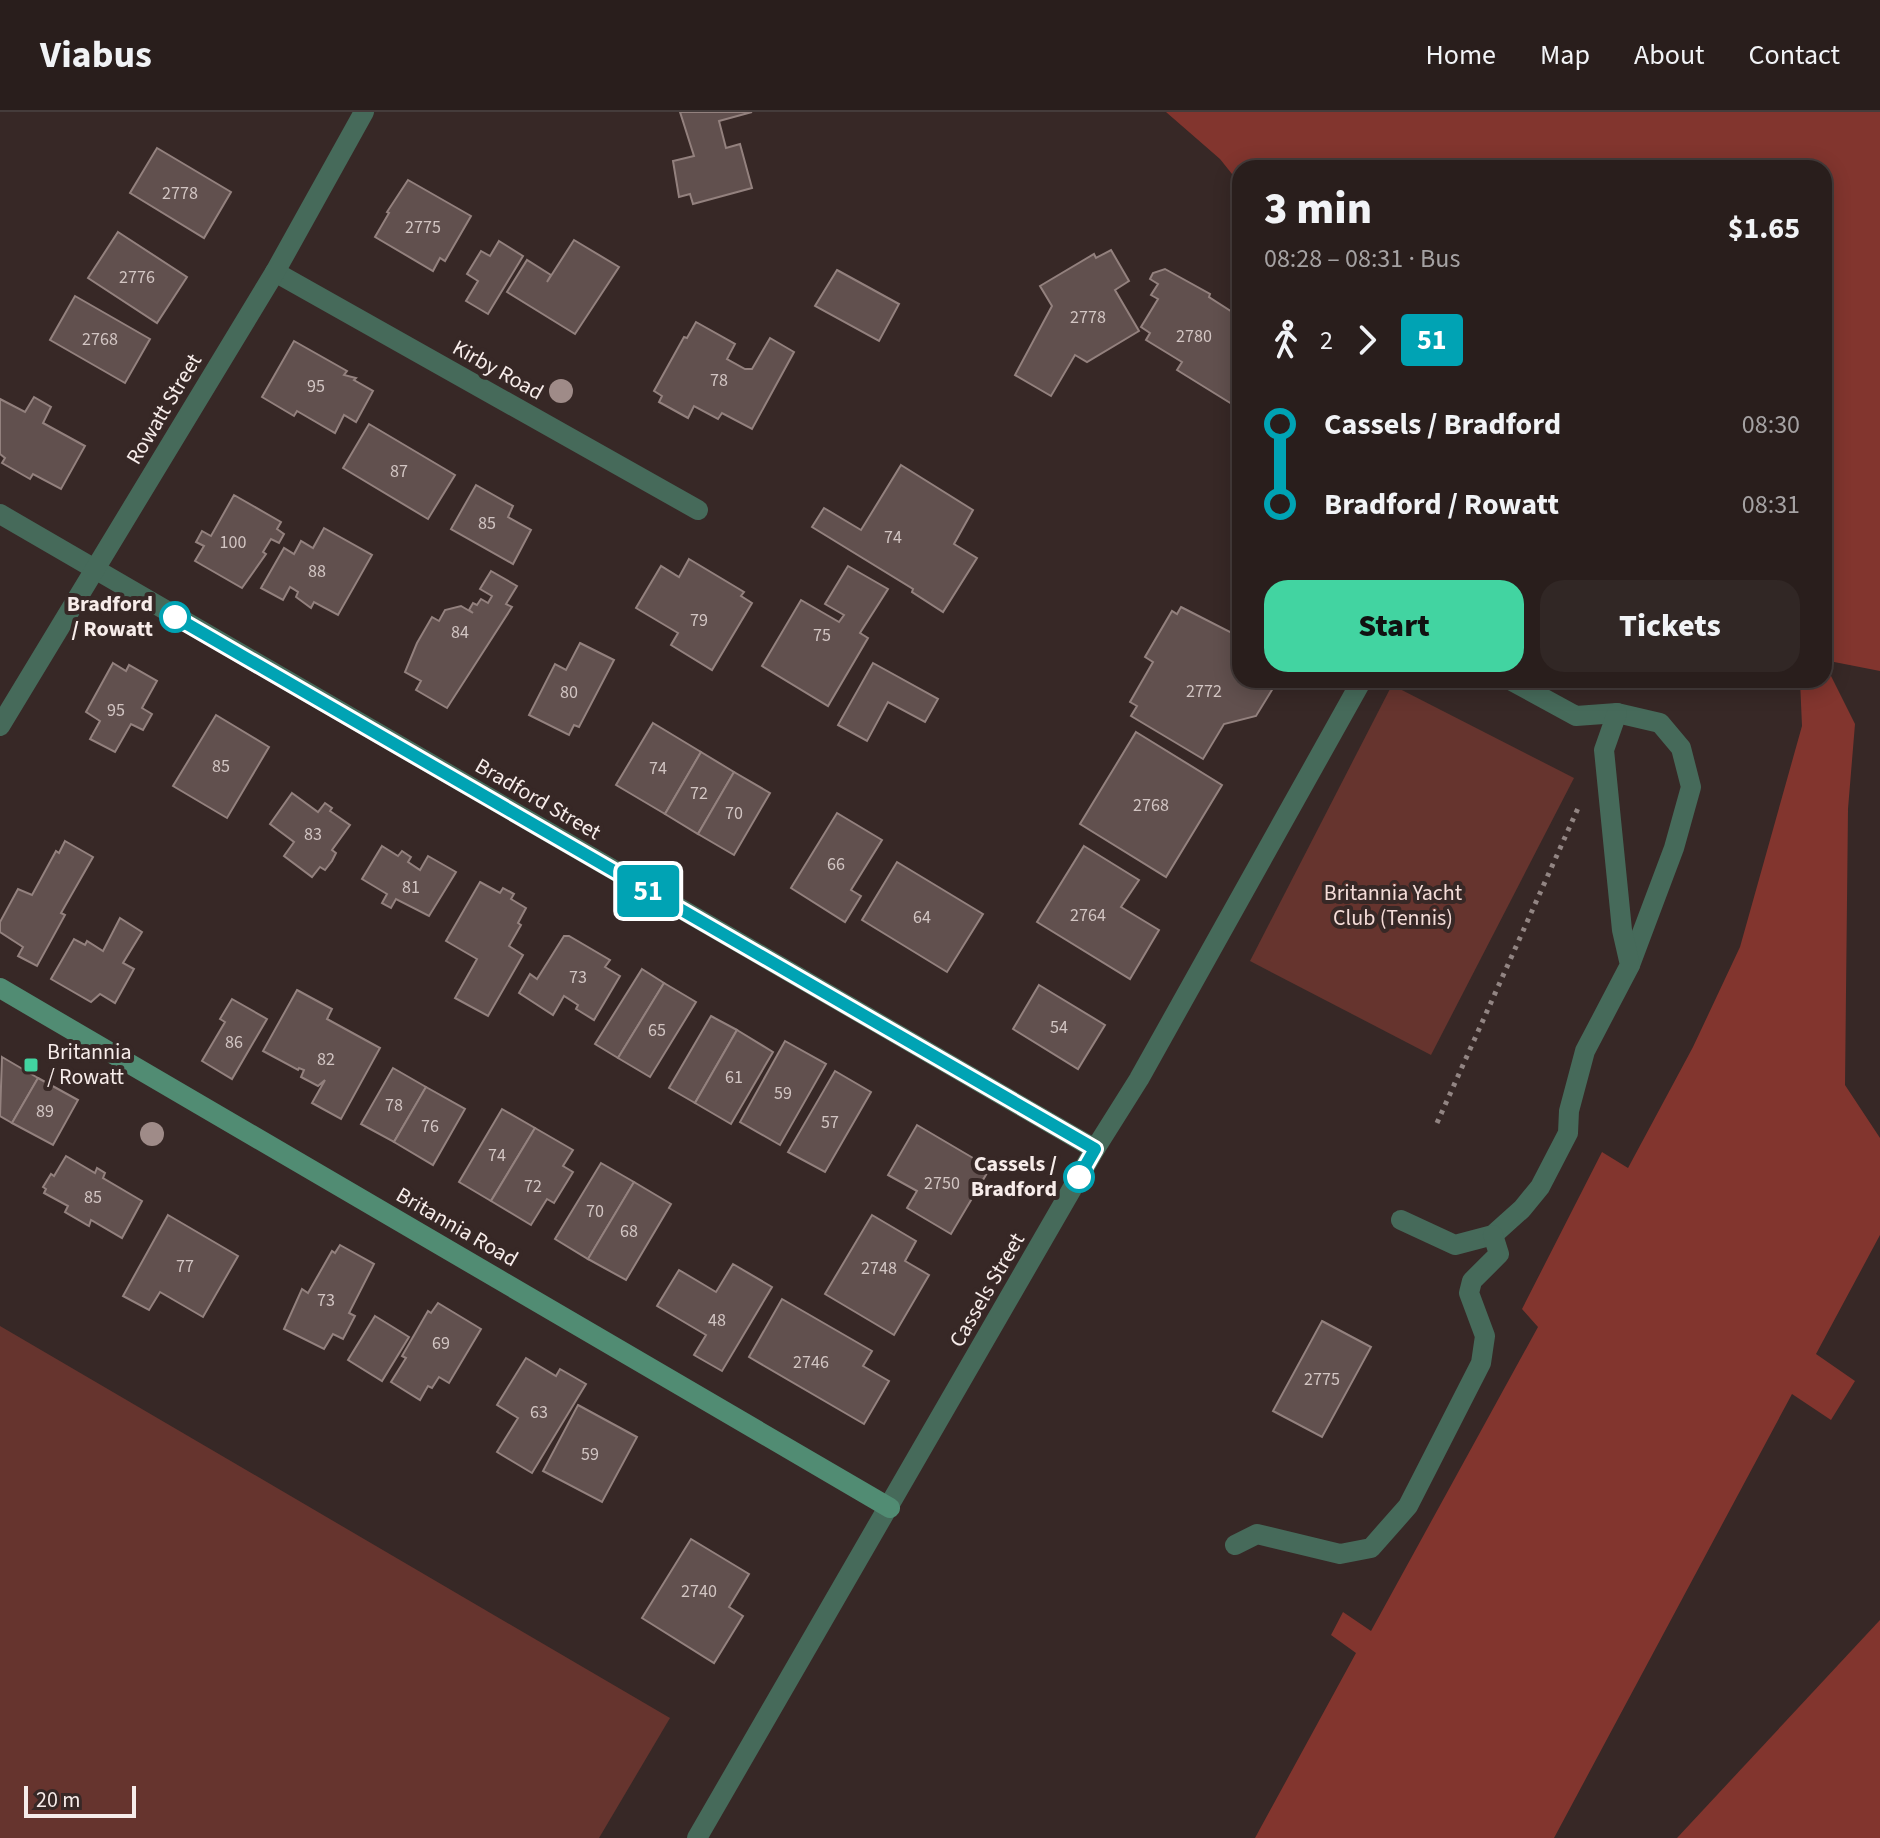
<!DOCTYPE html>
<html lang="en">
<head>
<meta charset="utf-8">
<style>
	:root { --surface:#291e1c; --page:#312725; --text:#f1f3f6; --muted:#a5a2a3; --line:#453c3b; --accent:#42d4a1 }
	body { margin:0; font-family:"Source Sans 3",sans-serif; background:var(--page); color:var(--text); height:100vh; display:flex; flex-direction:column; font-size:30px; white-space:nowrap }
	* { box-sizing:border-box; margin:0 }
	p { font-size:26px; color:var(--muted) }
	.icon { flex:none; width:44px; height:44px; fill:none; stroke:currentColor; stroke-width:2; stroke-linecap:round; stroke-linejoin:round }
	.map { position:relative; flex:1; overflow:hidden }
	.side { position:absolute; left:1232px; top:48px; width:600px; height:528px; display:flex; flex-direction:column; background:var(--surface); border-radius:24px; box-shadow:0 4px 20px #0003,0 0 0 2px var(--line) }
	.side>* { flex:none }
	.badge { padding:0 16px; border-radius:6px; font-size:28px; line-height:52px }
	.scale { position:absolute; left:24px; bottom:20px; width:112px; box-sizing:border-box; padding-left:8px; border:4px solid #f7ecea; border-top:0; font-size:22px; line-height:28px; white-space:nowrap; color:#f7ecea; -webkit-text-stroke:6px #372826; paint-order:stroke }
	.map>.badge { position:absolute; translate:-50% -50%; box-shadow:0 0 0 4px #fff }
	.legs { display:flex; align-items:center; gap:12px; height:88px; padding:0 32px; font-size:26px }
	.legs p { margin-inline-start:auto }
	.headline { display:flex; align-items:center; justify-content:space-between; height:136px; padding:0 32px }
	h1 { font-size:44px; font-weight:800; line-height:60px }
	.primary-button { display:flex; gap:16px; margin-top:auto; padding:16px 32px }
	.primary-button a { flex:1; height:92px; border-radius:24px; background:var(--accent); color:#111; font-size:32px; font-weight:800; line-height:92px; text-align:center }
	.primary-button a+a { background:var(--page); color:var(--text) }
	ul { padding:0 32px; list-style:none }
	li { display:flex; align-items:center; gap:28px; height:80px; font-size:30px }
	li i { display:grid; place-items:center; width:12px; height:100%; margin:0 10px; background:currentColor }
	li i::after { content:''; width:20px; height:20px; margin:-10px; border:6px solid; border-radius:50%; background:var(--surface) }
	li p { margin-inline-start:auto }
	li:first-child i { background:linear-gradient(#0000 50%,currentColor 0) }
	li:last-child i { background:linear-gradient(currentColor 50%,#0000 0) }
	header { display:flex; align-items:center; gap:48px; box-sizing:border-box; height:112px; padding:0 40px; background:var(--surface); border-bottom:2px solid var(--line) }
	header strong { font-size:38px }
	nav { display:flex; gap:44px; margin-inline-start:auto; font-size:28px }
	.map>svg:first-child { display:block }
	.green { fill:#66342e }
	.water { fill:#82352e }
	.building { fill:#61504e; stroke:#93817e; stroke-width:2 }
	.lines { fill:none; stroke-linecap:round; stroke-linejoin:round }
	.path { stroke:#928583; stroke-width:5; stroke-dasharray:4 6; stroke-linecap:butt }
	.lane { stroke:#466a5a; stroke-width:20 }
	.street { stroke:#466a5a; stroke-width:20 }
	.secondary { stroke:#518c73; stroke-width:20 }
	.tree { fill:#9f8b88 }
	.line-1-casing { stroke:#fff; stroke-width:18 }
	.line-1 { stroke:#00a3b4; stroke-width:12 }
	.stop-1-dot { fill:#fff; stroke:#00a3b4; stroke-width:4 }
	.poi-dot { fill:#42d4a1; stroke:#372826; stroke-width:3 }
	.labels { text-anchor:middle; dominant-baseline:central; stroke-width:8; stroke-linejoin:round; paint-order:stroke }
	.number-label { font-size:18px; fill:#d2c5c3 }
	.street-label { font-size:22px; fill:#f7ecea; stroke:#372826 }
	.stop-label { font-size:22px; font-weight:bold; fill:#f7ecea; stroke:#372826; text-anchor:end }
	.park-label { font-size:22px; fill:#f4dcd8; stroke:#372826 }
	.poi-label { font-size:22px; fill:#f7ecea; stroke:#372826; text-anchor:start }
</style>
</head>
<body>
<header>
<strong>Viabus</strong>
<nav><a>Home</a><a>Map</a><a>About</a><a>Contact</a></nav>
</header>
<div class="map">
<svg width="1880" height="1726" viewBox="0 0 1880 1726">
	<rect width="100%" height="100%" fill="#372826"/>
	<g class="green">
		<polygon points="1392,573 1574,666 1431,943 1250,849"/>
		<polygon points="0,1214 670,1606 599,1726 0,1726"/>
	</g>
	<g class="water">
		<polygon points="1166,0 1880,0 1880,559 1824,548 1824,56 1240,56 1240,72 1220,47"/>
		<polygon points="1824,550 1855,612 1848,697 1845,973 1880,1026 1880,1123 1816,1242 1855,1269 1831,1308 1792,1282 1554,1726 1255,1726 1356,1541 1331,1523 1343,1500 1371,1519 1538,1215 1522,1197 1602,1040 1628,1056 1693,935 1740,835 1802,614 1800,568 1824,568"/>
		<polygon points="1880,1508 1880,1726 1677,1726"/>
	</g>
	<g class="building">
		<polygon points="680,0 752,0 719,9 726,36 740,32 752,76 693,92 690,82 679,85 673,49 694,44"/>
		<polygon points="157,36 231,80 204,126 130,81"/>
		<polygon points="408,68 471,104 445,149 440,146 433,159 375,125 389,101 387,100"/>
		<polygon points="118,120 187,165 157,211 88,166"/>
		<polygon points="574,128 619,155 575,222 507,180 527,148 551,163 547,170"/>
		<polygon points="499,129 523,144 488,202 466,189 478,169 467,162 481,139 490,144"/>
		<polygon points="1111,138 1129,169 1115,178 1139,219 1087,250 1075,243 1051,284 1015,263 1052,194 1040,174 1094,142 1096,146"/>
		<polygon points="1165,157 1210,182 1209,185 1240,205 1240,297 1177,258 1182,250 1146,228 1150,221 1141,215 1158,187 1151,183 1158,172 1150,167 1153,161"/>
		<polygon points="837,158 899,192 879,229 815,194"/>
		<polygon points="75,184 150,227 125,271 50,228"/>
		<polygon points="696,210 735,232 727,247 745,257 752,257 770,226 794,240 752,317 722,301 718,307 694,294 688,306 659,290 662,284 654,279 684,225 687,226"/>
		<polygon points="294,229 347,259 344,263 356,266 354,268 373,279 356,310 344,303 335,321 297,299 294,304 262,285"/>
		<polygon points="34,285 51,295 43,311 85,334 61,377 33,362 30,367 2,351 5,346 0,342 0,287 25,300"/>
		<polygon points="369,312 455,363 428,407 343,356"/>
		<polygon points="901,353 973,398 954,432 977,446 943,500 912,480 913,477 812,415 824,396 861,418"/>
		<polygon points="476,373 513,394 508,405 531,418 513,452 451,417"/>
		<polygon points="234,383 281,410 277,417 284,422 279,431 271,427 263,440 266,442 242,476 195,449 204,434 196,430 202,419 211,424"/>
		<polygon points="324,416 372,443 338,503 314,490 311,496 296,485 298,480 290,475 283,488 261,476 284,436 294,442 301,429 313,436"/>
		<polygon points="689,447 744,480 741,484 752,491 712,558 671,533 678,521 636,496 661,454 679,465"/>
		<polygon points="848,454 888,477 860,521 868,526 828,594 762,554 801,488 839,510 844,503 825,492"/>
		<polygon points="491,459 517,474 506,492 512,495 447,596 416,578 421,569 405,560 417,531 432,505 439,509 445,498 461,494 473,501 469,498 473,491 477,493 481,487 488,491 492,484 480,477"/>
		<polygon points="1181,495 1240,525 1240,568 1278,568 1256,604 1224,612 1203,647 1131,604 1137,594 1130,590 1153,550 1145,545 1172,499 1177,502"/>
		<polygon points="580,531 614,548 579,615 574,613 569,623 529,603 555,552 566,558"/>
		<polygon points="113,551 126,559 129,553 157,569 142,596 152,602 143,618 131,612 115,640 90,627 100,609 86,600"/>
		<polygon points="873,551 938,587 925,610 888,590 867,629 838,613"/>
		<polygon points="216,603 269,635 227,706 173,674"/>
		<polygon points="653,611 701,640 665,702 616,673"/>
		<polygon points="1136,620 1222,673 1166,765 1080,712"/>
		<polygon points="701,640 734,660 698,722 665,702"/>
		<polygon points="734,660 770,681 734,743 698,722"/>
		<polygon points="292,681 318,700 325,691 332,696 330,699 350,713 332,738 336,741 332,749 325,758 320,755 312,765 284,744 294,730 270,712"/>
		<polygon points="837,701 882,728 851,778 861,784 845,810 791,776"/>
		<polygon points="65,729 93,745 61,801 65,803 37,854 18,844 23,835 0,820 0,810 18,777 32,783 56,739 59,741"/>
		<polygon points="382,734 398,744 402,739 411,745 408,750 420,758 428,744 456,760 429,804 396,787 391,796 382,791 387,782 362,767"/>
		<polygon points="1084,734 1139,768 1121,795 1159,818 1130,867 1037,810"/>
		<polygon points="897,750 983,802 947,860 862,808"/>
		<polygon points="480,770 500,781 503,776 514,782 511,787 526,796 518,811 521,813 509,834 523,843 488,904 455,886 477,847 446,829"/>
		<polygon points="120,806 142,820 123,851 134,857 115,891 100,882 91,890 51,867 74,827 85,833 87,829 103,839"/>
		<polygon points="564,824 569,824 610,848 605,855 620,864 594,908 576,897 578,893 564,884 553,903 519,881 530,862 537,867"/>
		<polygon points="642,857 664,871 618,946 595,932"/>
		<polygon points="664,871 696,890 650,965 618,946"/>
		<polygon points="1039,873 1105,913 1078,957 1013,917"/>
		<polygon points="297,878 332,897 327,907 380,936 341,1007 312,991 325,968 318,974 301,965 304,958 299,956 298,958 263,939"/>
		<polygon points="232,887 267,907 232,967 202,949 225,910 220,907"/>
		<polygon points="711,904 737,918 695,991 669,976"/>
		<polygon points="737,918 773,940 731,1012 695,991"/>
		<polygon points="785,929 826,952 780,1033 740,1010"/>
		<polygon points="2,945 38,966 12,1011 0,1004"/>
		<polygon points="393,956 426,975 394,1030 361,1012"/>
		<polygon points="835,959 871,980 825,1060 788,1040"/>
		<polygon points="38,966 78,988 53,1033 12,1011"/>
		<polygon points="426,975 465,997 433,1053 394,1030"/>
		<polygon points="502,997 535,1016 491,1089 459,1070"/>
		<polygon points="917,1013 990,1056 951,1122 907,1096 917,1079 888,1063"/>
		<polygon points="535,1016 573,1038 563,1054 573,1060 554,1091 547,1087 531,1113 491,1089"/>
		<polygon points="66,1044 95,1061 97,1056 105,1061 103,1066 142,1089 122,1126 91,1108 89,1114 65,1100 68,1094 44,1081 46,1077 43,1075 51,1062 54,1064"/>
		<polygon points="601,1051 634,1070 588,1147 555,1127"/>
		<polygon points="634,1070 671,1092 626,1168 588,1147"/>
		<polygon points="168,1103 238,1144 203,1205 160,1180 149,1198 123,1184"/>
		<polygon points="872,1103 916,1129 905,1149 929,1163 894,1223 825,1182"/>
		<polygon points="340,1133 374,1152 349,1201 355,1204 343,1227 333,1222 324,1237 284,1217 302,1177 308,1181 332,1139 335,1141"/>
		<polygon points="733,1152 772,1175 722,1259 694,1243 706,1223 657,1194 679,1158 716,1180"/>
		<polygon points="782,1187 872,1239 863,1254 889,1269 864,1312 749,1245"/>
		<polygon points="438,1191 481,1217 449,1271 439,1265 432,1276 428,1274 420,1288 391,1270 406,1246 402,1244 428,1199 431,1201"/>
		<polygon points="375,1204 409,1225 382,1269 348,1248"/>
		<polygon points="1322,1209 1371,1235 1322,1325 1273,1299"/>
		<polygon points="526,1246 556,1264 560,1257 586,1272 532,1361 497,1340 518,1306 497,1293"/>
		<polygon points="578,1293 637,1325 602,1390 543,1359"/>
		<polygon points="691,1427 749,1462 729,1495 743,1504 714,1551 642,1506"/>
	</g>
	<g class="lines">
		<polyline class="path" points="1437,1011 1579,694"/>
		<g class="lane">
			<polyline points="1510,568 1576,604 1617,601 1660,611 1681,636 1691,675 1674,736 1630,853"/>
			<polyline points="1401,1108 1455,1133 1493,1123 1522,1097 1540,1075 1568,1021 1569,999 1585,939 1630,853 1622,818 1604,638 1617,601"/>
			<polyline points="1235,1433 1257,1422 1340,1442 1371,1436 1408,1394 1481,1251 1485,1224 1469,1181 1472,1169 1499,1142 1493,1123"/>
		</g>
		<g class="street">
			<polyline points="275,160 698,398"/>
			<polyline points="0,402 1095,1037"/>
			<polyline points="0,614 275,160 364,0"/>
			<polyline points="697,1726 1095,1037 1139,967 1362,568"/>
		</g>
		<polyline class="secondary" points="0,876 890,1396"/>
	</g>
	<g class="tree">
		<circle cx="561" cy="279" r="12"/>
		<circle cx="152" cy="1022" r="12"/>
	</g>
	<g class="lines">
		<g class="line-1-casing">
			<polyline id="line-1" points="175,505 1095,1037 1079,1065"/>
		</g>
		<use href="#line-1" class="line-1"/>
	</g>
	<g class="stop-1-dot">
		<circle cx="175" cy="505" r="14"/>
		<circle cx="1079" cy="1065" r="14"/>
	</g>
	<rect class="poi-dot" x="23" y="945" width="16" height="16" rx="4"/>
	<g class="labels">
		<g class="number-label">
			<text x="180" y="81">2778</text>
			<text x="423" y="115">2775</text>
			<text x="137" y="165">2776</text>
			<text x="1088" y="205">2778</text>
			<text x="1194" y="224">2780</text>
			<text x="100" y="227">2768</text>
			<text x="719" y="268">78</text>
			<text x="316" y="274">95</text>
			<text x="399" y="359">87</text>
			<text x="487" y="411">85</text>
			<text x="893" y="425">74</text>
			<text x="233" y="430">100</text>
			<text x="317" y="459">88</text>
			<text x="699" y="508">79</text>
			<text x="460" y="520">84</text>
			<text x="822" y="523">75</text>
			<text x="1204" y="579">2772</text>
			<text x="569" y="580">80</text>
			<text x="116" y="598">95</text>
			<text x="221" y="654">85</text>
			<text x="658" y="656">74</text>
			<text x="699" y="681">72</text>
			<text x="1151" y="693">2768</text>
			<text x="734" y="701">70</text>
			<text x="313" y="722">83</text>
			<text x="836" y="752">66</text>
			<text x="411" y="775">81</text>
			<text x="1088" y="803">2764</text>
			<text x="922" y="805">64</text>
			<text x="578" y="865">73</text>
			<text x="1059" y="915">54</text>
			<text x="657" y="918">65</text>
			<text x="234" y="930">86</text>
			<text x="326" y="947">82</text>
			<text x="734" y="965">61</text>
			<text x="783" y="981">59</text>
			<text x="394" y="993">78</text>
			<text x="45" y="999">89</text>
			<text x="830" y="1010">57</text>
			<text x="430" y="1014">76</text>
			<text x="497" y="1043">74</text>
			<text x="942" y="1071">2750</text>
			<text x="533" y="1074">72</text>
			<text x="93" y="1085">85</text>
			<text x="595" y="1099">70</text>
			<text x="629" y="1119">68</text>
			<text x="185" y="1154">77</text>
			<text x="879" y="1156">2748</text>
			<text x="326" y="1188">73</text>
			<text x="717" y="1208">48</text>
			<text x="441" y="1231">69</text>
			<text x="811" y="1250">2746</text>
			<text x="1322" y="1267">2775</text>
			<text x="539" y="1300">63</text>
			<text x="590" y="1342">59</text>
			<text x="699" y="1479">2740</text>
		</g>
		<g class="street-label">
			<text transform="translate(498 258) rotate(29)">Kirby Road</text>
			<text transform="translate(164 297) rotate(-59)">Rowatt Street</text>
			<text transform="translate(538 687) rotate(30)">Bradford Street</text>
			<text transform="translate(457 1115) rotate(30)">Britannia Road</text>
			<text transform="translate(987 1178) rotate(-60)">Cassels Street</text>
		</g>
		<g class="stop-label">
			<text x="153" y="492">Bradford<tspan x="153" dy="25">/ Rowatt</tspan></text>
			<text x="1057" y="1052">Cassels /<tspan x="1057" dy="25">Bradford</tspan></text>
		</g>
		<g class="park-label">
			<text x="1393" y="781">Britannia Yacht<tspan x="1393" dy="25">Club (Tennis)</tspan></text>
		</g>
		<g class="poi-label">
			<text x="47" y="940">Britannia<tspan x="47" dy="25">/ Rowatt</tspan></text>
		</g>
	</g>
</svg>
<div class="scale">20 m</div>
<b class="badge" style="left:648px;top:779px;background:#00a3b4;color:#fff">51</b>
<section class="side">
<div class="headline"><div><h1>3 min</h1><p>08:28 – 08:31 · Bus</p></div><b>$1.65</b></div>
<div class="legs"><svg class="icon" aria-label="walk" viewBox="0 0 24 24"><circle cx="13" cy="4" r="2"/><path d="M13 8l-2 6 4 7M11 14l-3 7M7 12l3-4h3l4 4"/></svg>2<svg class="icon" aria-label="forward" viewBox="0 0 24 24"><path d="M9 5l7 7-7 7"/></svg><b class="badge" style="background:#00a3b4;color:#fff">51</b></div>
<ul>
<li><i style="color:#00a3b4"></i><b>Cassels / Bradford</b><p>08:30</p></li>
<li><i style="color:#00a3b4"></i><b>Bradford / Rowatt</b><p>08:31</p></li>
</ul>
<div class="primary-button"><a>Start</a><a>Tickets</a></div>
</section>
</div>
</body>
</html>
